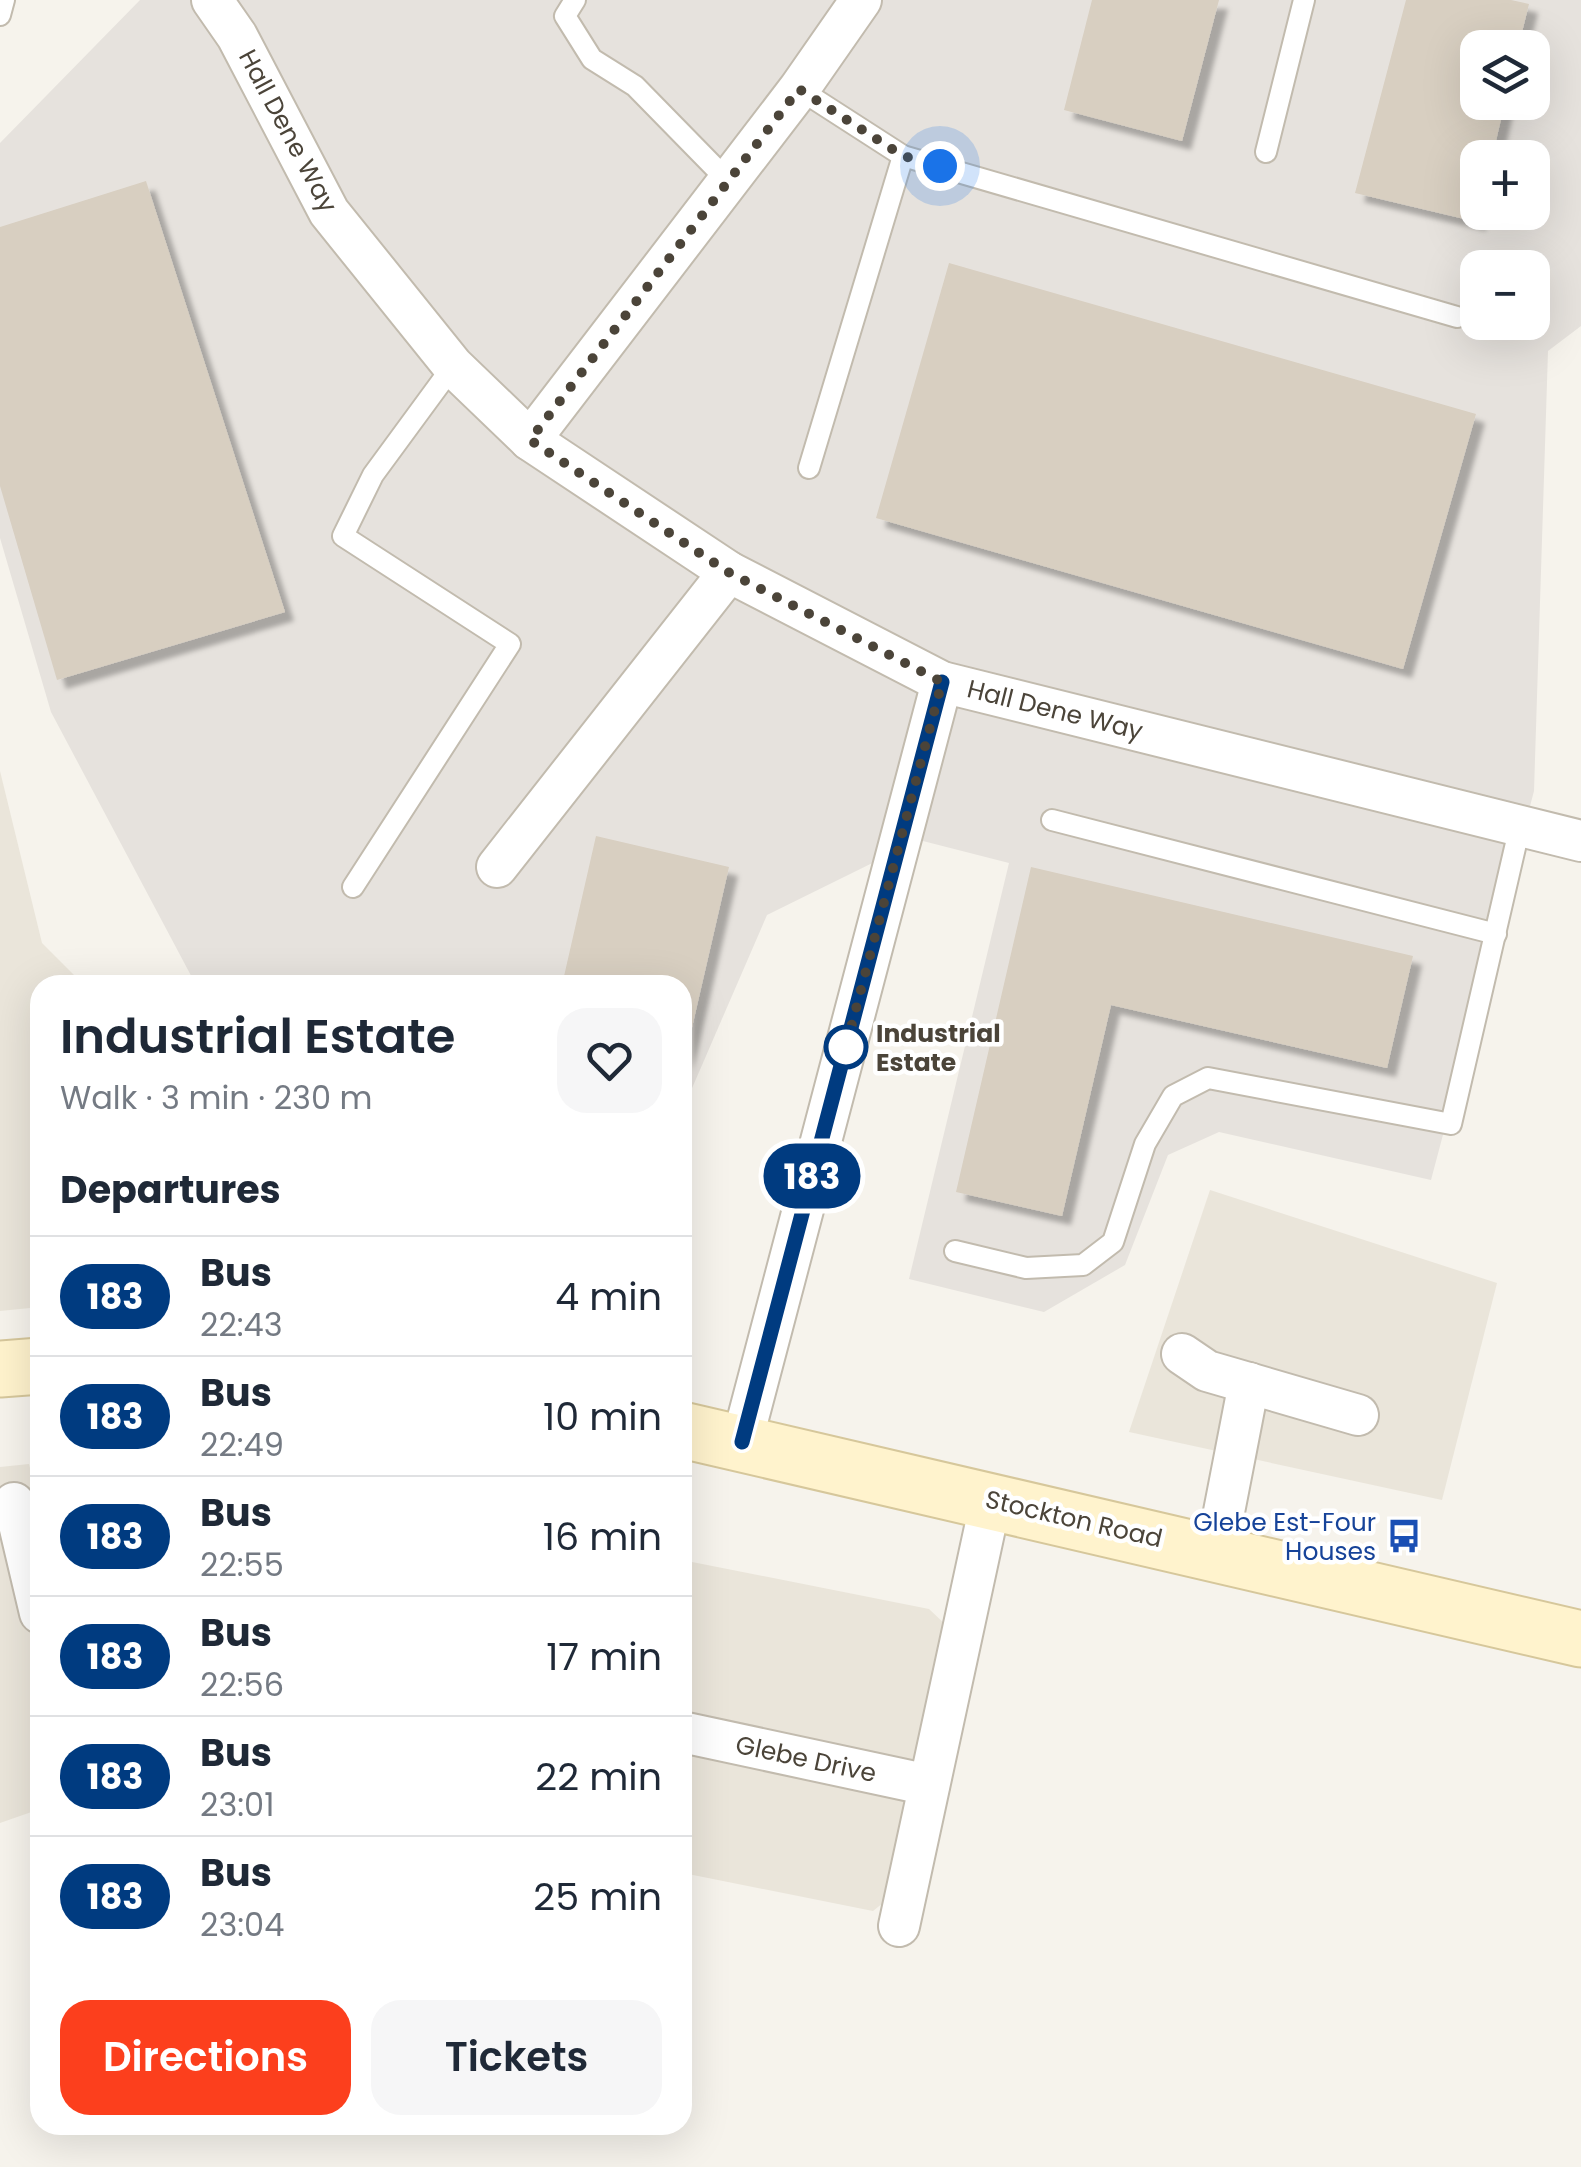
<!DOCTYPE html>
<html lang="en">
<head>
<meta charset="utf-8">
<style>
	:root { --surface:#fff; --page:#f6f6f7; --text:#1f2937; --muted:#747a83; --line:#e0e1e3; --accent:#fc3f1d }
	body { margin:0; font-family:Poppins,sans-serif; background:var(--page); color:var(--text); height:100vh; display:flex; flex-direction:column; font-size:38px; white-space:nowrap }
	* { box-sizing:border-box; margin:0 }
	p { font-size:32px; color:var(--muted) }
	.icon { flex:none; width:55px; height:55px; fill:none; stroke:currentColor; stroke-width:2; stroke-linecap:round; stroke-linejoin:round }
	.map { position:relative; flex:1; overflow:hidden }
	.panel { position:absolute; left:30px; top:975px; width:662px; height:1160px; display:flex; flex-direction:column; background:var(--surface); border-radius:30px; box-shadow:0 10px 40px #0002 }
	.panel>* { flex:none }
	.badge { padding:0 20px; border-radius:32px; font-size:35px; line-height:65px }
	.fabs { position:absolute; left:1460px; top:30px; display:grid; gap:20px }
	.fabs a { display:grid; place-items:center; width:90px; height:90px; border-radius:20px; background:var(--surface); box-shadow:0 10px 40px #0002; font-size:50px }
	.you { position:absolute; width:50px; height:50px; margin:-25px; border:8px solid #fff; border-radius:50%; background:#1a73e8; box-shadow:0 0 0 15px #1a73e833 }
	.map>.badge { position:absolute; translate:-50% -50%; box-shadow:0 0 0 5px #fff }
	h2 { padding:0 30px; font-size:38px; line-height:90px }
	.round { display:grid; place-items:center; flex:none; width:105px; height:105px; border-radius:30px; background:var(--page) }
	.overview { display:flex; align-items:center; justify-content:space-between; height:170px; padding:0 30px }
	h1 { font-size:48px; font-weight:600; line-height:75px }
	.action { display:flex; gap:20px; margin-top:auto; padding:20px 30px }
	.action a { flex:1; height:115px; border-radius:30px; background:var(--accent); color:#fff; font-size:40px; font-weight:600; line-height:115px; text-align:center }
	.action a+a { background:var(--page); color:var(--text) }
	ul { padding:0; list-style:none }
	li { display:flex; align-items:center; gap:30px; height:120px; padding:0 30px; border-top:2px solid var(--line) }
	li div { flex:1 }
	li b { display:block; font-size:38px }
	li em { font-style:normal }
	li .badge { min-width:110px; font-weight:700; text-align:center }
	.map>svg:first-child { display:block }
	.residential { fill:#eae5da }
	.industrial { fill:#e6e2dd; fill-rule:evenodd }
	.building { fill:#d8cfc1; filter:url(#shadow) }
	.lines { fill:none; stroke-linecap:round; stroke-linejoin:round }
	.lane-casing { stroke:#c2bbae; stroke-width:24 }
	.street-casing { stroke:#c2bbae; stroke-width:44 }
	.secondary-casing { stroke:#d6c79b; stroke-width:59 }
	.lane { stroke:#fff; stroke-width:20 }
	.street { stroke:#fff; stroke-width:40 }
	.secondary { stroke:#fff3cd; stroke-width:55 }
	.line-casing { stroke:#fff; stroke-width:22 }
	.line { stroke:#003b80; stroke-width:15 }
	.walk { stroke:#4b4439; stroke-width:10; stroke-dasharray:0 18 }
	.stop-dot { fill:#fff; stroke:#003b80; stroke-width:5 }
	.labels { text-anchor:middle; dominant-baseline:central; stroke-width:9; stroke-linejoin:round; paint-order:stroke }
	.street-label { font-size:25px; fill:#4b4439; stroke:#fff }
	.stop-label { font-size:25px; font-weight:bold; fill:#4b4439; stroke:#fff; text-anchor:start }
	.transit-label { font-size:25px; fill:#164399; stroke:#fff; text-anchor:end }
</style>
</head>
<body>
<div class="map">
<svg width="1581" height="2167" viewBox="0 0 1581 2167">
	<defs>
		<filter id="shadow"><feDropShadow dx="9" dy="9" stdDeviation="2.5" flood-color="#0004"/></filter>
	</defs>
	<rect width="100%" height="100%" fill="#f6f3ec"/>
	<g class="residential">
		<polygon points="0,771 42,943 84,985 40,985 40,1307 0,1311"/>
		<polygon points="1210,1190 1497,1283 1442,1500 1129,1432"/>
		<polygon points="29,1464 34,1484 40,1484 40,1809 0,1823 0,1467"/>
		<polygon points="682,1560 929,1609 947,1626 893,1895 873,1911 683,1873"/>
	</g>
	<path class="industrial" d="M140,0h1441v326l-33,25 -14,440 -103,389 -212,-48 -51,23 -43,110 -81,47 -135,-33 100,-416 -90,-23 -152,75 -84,194 -1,-124h-486l-145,-273 -51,-174v-395zM1478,48h54v54h-54zM1478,158h54v54h-54zM1478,268h54v54h-54z"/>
	<g class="building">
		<polygon points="1092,0 1219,0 1182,141 1064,110"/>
		<polygon points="1406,0 1511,0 1529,4 1518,48 1478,48 1478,102 1505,102 1492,158 1478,158 1477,222 1355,193"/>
		<polygon points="146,181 285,612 57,680 0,486 0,227"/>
		<polygon points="949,263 1476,414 1403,669 876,518"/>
		<polygon points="596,836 729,867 684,1062 682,985 562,985"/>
		<polygon points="1031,867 1413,956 1387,1068 1111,1005 1062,1216 956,1192"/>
	</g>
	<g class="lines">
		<g class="lane-casing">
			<g id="lane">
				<polyline points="575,0 565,16 592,59 635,86 729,182"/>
				<polyline points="0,15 4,0"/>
				<polyline points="799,89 903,156 1457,317"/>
				<polyline points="1266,152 1304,0"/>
				<polyline points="809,468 903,156"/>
				<polyline points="1052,820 1496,934"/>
				<polyline points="353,887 510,644 343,536 373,475 453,366"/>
				<polyline points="955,1251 1026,1268 1083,1265 1113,1242 1145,1144 1173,1096 1208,1078 1451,1124 1520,826"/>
			</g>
		</g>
		<g class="street-casing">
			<g id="street">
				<polyline points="212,0 237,36 329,212 453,366 530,440 729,572 942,682 1581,841"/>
				<polyline points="530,440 799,89 861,0"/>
				<polyline points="497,867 729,572"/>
				<polyline points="1182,1354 1207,1371 1358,1415"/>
				<polyline points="742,1441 942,682"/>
				<polyline points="14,1503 40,1613"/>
				<polyline points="1216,1553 1249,1383"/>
				<polyline points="682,1732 929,1785"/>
				<polyline points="899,1926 991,1500"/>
			</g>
		</g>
		<g class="secondary-casing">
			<g id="secondary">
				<polyline points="0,1369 40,1366"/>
				<polyline points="682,1430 1581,1639"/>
			</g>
		</g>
		<use href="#lane" class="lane"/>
		<use href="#street" class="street"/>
		<use href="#secondary" class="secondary"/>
	</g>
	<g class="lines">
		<g class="line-casing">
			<polyline id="line" points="742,1442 942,682"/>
		</g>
		<use href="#line" class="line"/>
		<polyline class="walk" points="846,1047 842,1062 942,682 728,572 530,440 799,89 903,156 940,166"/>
	</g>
	<defs>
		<g id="bus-bare" transform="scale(2.7)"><path d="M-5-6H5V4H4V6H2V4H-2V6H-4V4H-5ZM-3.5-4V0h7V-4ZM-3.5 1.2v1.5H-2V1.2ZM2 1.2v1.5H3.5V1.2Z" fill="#1a4fb4" stroke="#fff" stroke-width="2.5" paint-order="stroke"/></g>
	</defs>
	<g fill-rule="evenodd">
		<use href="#bus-bare" x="1404" y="1536"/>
	</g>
	<circle class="stop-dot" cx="846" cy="1047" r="20"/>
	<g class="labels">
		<g class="street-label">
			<text transform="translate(288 131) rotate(62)">Hall Dene Way</text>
			<text transform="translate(1055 710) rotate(14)">Hall Dene Way</text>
			<text transform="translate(1074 1519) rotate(13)">Stockton Road</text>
			<text transform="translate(806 1759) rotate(12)">Glebe Drive</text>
		</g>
		<g class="stop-label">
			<text x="876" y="1033">Industrial<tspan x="876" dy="29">Estate</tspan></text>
		</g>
		<g class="transit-label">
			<text x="1376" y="1522">Glebe Est-Four<tspan x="1376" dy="29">Houses</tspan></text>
		</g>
	</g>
</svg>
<div class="fabs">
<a><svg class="icon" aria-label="layers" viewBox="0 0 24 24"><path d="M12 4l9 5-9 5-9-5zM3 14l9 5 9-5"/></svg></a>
<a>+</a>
<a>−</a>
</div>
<div class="you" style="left:940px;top:166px"></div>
<b class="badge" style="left:812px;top:1176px;background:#003b80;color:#fff">183</b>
<section class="panel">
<div class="overview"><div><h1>Industrial Estate</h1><p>Walk · 3 min · 230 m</p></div><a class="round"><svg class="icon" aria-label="heart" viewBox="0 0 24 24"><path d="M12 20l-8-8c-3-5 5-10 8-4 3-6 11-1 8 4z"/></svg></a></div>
<h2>Departures</h2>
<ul>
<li><span class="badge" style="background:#003b80;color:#fff">183</span><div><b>Bus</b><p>22:43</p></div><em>4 min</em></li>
<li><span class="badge" style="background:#003b80;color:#fff">183</span><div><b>Bus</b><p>22:49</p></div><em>10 min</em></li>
<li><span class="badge" style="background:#003b80;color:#fff">183</span><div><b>Bus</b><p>22:55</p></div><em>16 min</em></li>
<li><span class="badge" style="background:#003b80;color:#fff">183</span><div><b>Bus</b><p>22:56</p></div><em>17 min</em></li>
<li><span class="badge" style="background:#003b80;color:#fff">183</span><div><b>Bus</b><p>23:01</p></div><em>22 min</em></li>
<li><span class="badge" style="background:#003b80;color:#fff">183</span><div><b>Bus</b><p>23:04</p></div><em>25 min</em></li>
</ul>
<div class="action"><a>Directions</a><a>Tickets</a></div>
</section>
</div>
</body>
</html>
